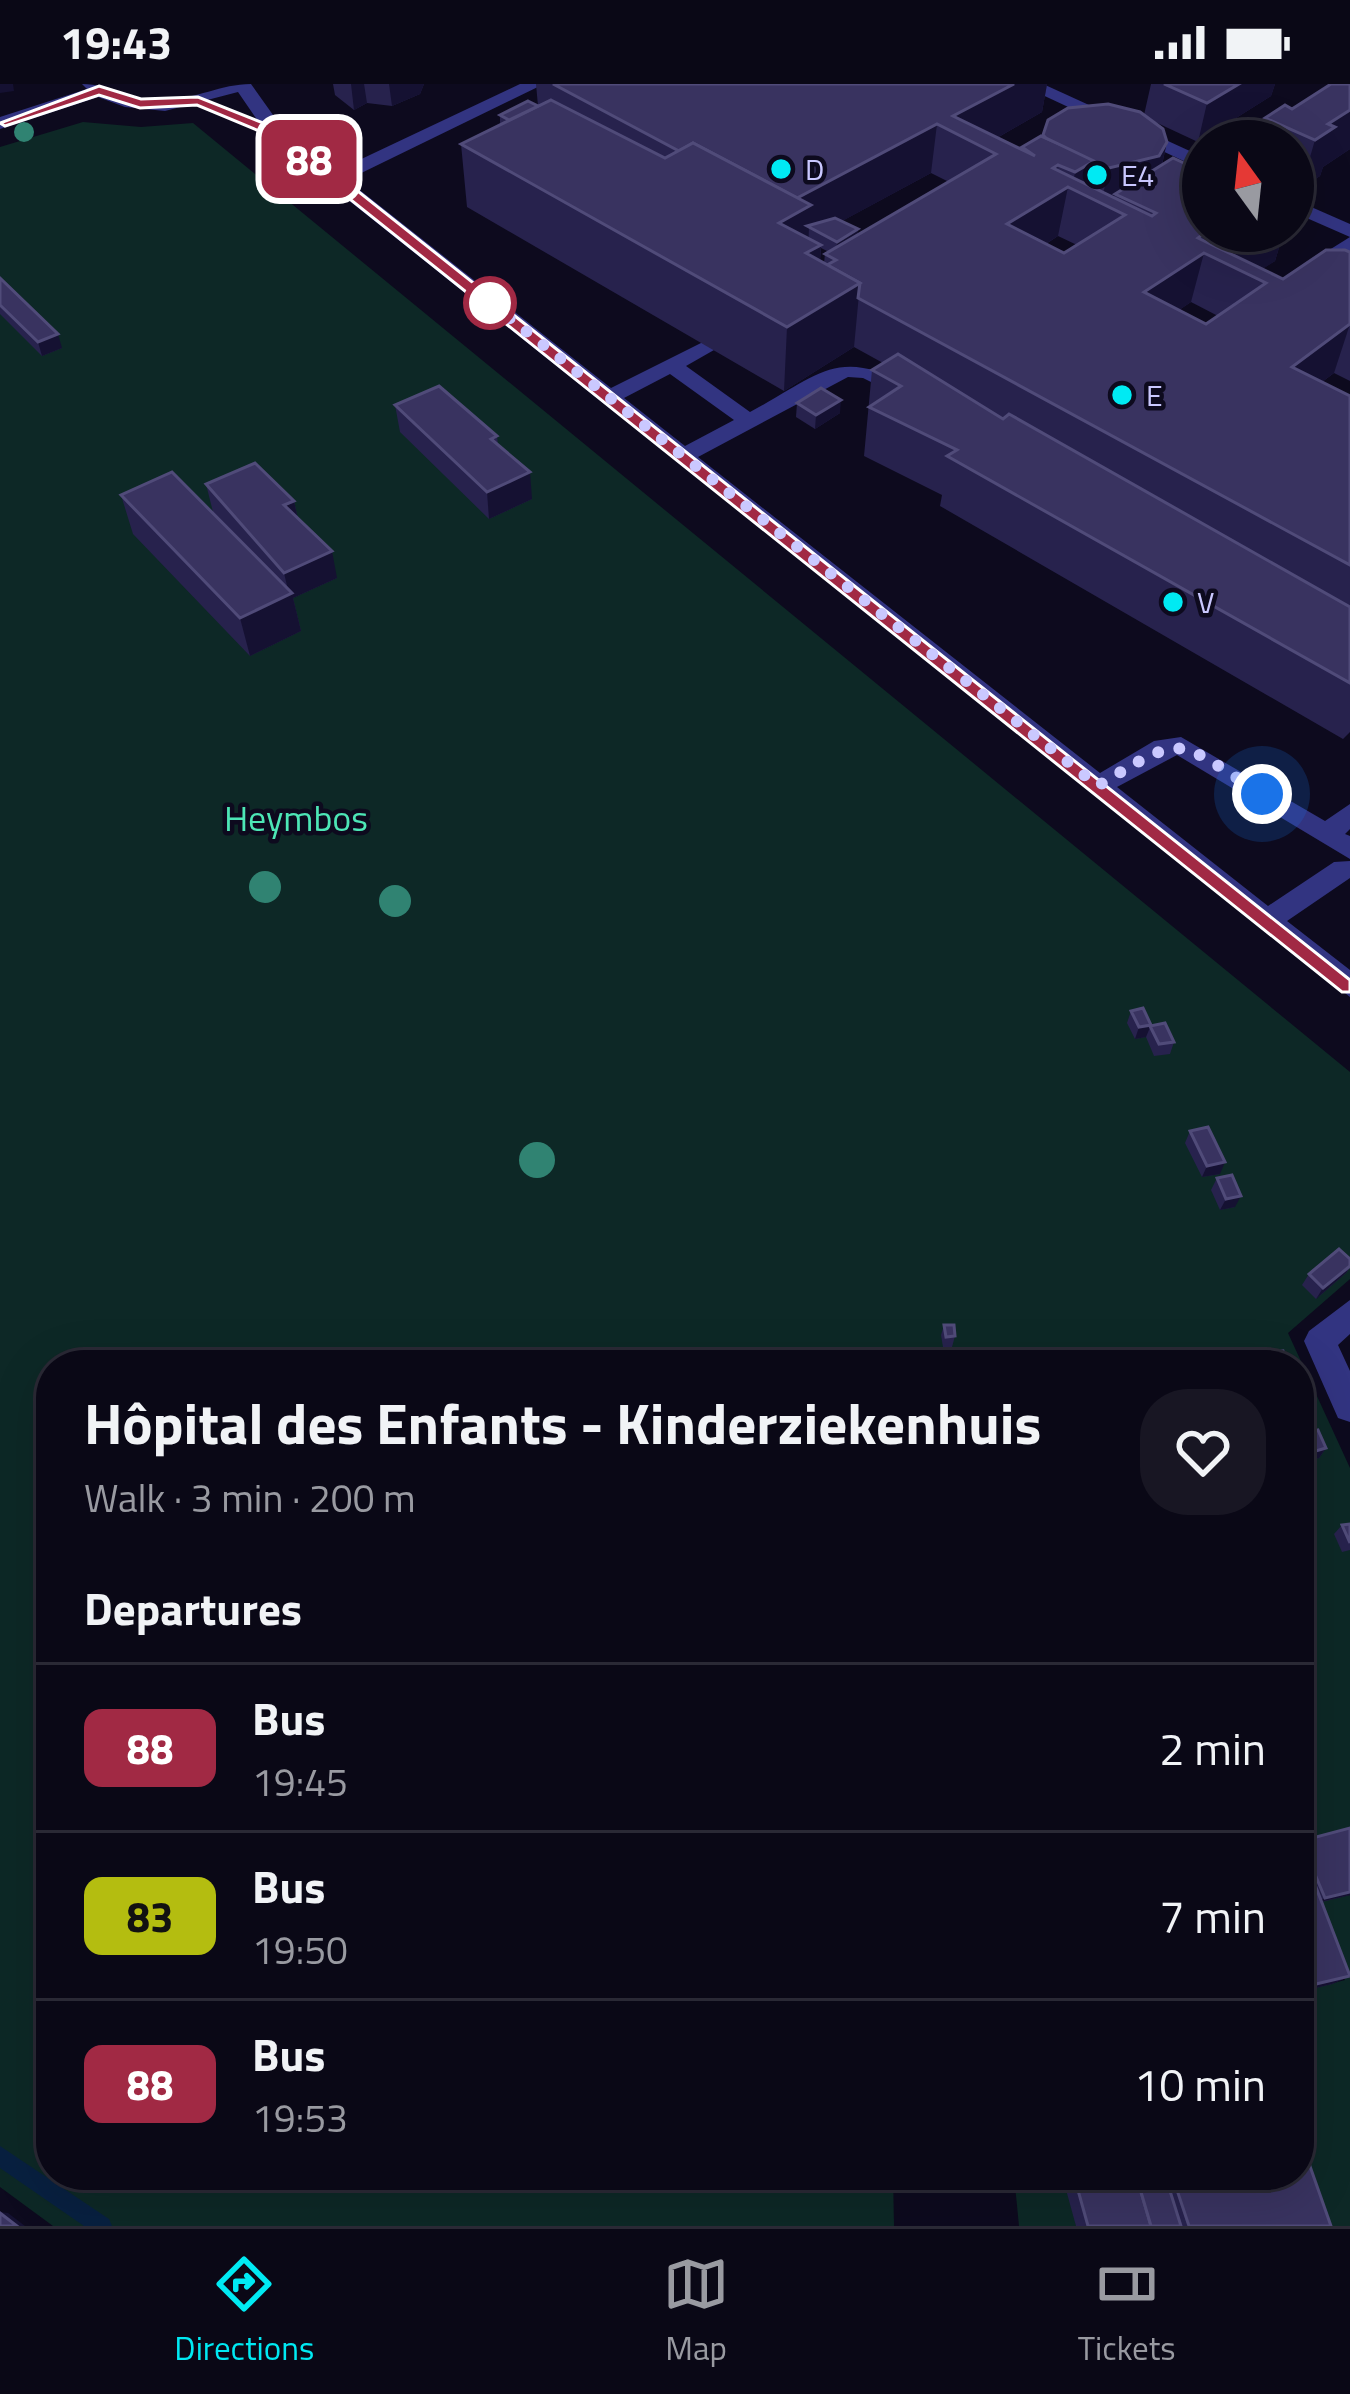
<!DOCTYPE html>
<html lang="en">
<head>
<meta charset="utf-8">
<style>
	:root { --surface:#0a0816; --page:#181623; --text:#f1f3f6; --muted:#999aa1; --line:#2a2935; --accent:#00eaf3 }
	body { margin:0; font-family:"Titillium Web",sans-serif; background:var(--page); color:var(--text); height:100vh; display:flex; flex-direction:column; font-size:45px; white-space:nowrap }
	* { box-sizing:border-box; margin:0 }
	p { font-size:39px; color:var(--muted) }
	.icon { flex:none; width:66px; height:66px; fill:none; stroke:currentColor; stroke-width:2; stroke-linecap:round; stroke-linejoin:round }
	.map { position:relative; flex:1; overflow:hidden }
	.panel { position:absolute; left:36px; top:1266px; width:1278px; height:840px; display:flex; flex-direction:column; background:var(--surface); border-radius:48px; box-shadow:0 12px 48px #0002,0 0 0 3px var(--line) }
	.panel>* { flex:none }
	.badge { padding:0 24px; border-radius:18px; font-size:42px; line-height:78px }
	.needle { width:78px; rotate:345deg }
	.buttons { position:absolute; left:1182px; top:36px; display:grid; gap:24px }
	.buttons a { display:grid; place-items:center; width:132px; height:132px; border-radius:50%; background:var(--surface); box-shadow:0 12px 48px #0002,0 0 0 3px var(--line); font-size:60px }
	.you { position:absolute; width:60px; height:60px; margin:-30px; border:9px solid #fff; border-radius:50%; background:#1a73e8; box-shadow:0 0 0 18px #1a73e833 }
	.map>.badge { position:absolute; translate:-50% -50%; box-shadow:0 0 0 6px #fff }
	h2 { padding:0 48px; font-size:45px; line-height:108px }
	.round { display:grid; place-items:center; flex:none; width:126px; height:126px; border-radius:48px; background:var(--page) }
	.head { display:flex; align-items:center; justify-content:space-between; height:204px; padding:0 48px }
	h1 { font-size:57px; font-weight:700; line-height:90px }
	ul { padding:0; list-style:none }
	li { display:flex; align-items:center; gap:36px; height:168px; padding:0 48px; border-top:3px solid var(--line) }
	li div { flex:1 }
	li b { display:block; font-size:45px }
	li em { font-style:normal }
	li .badge { min-width:132px; font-weight:700; text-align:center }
	.status { display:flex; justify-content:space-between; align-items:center; height:84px; padding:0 60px; background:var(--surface); direction:ltr }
	.status svg { height:33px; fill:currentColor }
	.tab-bar { display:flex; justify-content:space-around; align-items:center; height:168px; border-top:3px solid var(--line); background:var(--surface); font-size:33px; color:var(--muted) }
	.tab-bar a { display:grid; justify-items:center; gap:6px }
	.tab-bar .current { color:var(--accent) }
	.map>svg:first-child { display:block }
	.green { fill:#0d2826 }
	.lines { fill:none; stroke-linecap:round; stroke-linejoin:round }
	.stream { fill:#082040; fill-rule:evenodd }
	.minor { fill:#323481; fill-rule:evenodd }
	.tree { fill:#308372 }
	.wall { fill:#27224d; fill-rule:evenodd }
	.shaded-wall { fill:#151132 }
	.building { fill:#393360; stroke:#504b79; stroke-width:3; fill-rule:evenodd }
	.line { fill:#a12944; stroke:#fff; stroke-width:3 }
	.walk { stroke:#cac8ff; stroke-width:12; stroke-dasharray:0 21.6 }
	.poi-dot { fill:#00eaf3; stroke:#0d0a1e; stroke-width:4.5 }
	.stop-dot { fill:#fff; stroke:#a12944; stroke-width:6 }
	.labels { text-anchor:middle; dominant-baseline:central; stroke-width:9; stroke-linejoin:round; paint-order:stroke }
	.far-poi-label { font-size:30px; fill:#cac8ff; stroke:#0d0a1e; text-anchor:start }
	.park-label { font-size:36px; fill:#4de6b6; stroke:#0d0a1e }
</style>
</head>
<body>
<div class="status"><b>19:43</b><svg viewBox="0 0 49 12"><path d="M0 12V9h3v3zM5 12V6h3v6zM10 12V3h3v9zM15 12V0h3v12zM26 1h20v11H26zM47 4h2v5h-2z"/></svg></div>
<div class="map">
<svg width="1350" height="2142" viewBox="0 0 1350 2142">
	<rect width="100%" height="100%" fill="#0d0a1e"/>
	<g class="green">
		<polygon points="83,38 141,43 193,39 1350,988 1350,1195 1288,1249 1350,1384 1350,1758 1299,1761 1299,1281 51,1281 51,2091 893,2091 894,2142 53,2142 0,2103 0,63"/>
		<polygon points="1350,1811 1350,2142 1312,2142 1299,2091 1299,1908 1345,1896 1316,1819"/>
		<polygon points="1014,2091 1075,2091 1076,2142 1019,2142"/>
	</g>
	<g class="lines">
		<polygon class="stream" points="0,2062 109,2135 112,2142 84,2142 0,2084"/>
		<g class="minor">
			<path d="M82,0c30,0 53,18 84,16 30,-1 55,-16 85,-16l32,45 53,42 184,-87h24l-197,96 264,208 96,-48 7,2v8l-28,16 64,46c68,-36 87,-67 161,-25v10l-8,1 -40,-20 -15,-1 -150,80 402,316 54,-32 27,-4 144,84 25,-17v25l-5,5 5,2v23l-173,-104 -60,32 151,119 66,-44 16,-1v17l-63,43 63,49v27l-1081,-860 -31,-45 -73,19 -40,-4 -27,-10 -98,32v-12l87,-28zM670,290l64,46 -49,26 -61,-48z"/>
			<polygon points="1019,0 1043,0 1203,73 1203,86"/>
			<polygon points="1293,115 1350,140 1350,153 1293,128"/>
			<polygon points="1350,153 1350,168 1311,192 1294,188"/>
			<polygon points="1350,1216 1350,1250 1338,1261 1350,1287 1350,1338 1338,1334 1304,1257 1309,1247"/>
		</g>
	</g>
	<g class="tree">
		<circle cx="24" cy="48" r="10"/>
		<circle cx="265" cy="803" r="16"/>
		<circle cx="395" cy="817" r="16"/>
		<circle cx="537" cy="1076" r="18"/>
	</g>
	<g class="wall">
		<polygon points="333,0 424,0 420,10 392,22 367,19 354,26 335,11"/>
		<path d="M536,0h511l-5,28 -45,26 25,12v-3l21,-10 5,-17 96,-5 7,-31h124l-4,12 -73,46 -45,-21 14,21 -5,23 41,66h81l-9,30 -13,8 21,10 67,-27v129l-16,-8 -12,9 28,14v336l-7,7 -403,-233 2,-11 -78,-39 8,-86 11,-7 -29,-16 -70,44 -317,-184 -6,-63 39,-19v-10l38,-9zM931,89l18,9 -92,53 1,-6 -16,-8zM1058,152l19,9 -13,8 -18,-9zM821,164l8,4 -4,2 -1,9 -4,-2zM1191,218l27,14 -12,8 -27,-14z"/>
		<polygon points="1350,0 1350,65 1323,83 1320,92 1301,104 1293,101 1293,57 1259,57 1265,34"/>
		<polygon points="0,194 62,264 42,272 0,230"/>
		<polygon points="797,319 840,329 815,345 796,333"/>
		<polygon points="395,321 497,352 498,361 532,415 489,435 400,348"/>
		<polygon points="206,400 294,417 298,435 337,494 293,514 301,547 250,572 133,450 121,411 223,439 213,428"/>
		<polygon points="1131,927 1174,958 1170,970 1154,972 1146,953 1135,955 1127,939"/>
		<polygon points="1190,1047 1220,1090 1202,1093 1185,1059"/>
		<polygon points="1217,1094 1235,1123 1220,1126 1211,1106"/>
		<polygon points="1350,1175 1350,1184 1346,1189 1316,1215 1302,1201 1309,1190"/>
		<polygon points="944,1241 955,1252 952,1263 943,1263 941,1251"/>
		<polygon points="1268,1269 1287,1281 1262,1281"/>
		<polygon points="1301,1349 1326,1364 1319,1374 1302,1378 1299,1372"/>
		<polygon points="1350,1440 1350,1466 1342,1468 1334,1450 1342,1441"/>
		<polygon points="1301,1757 1350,1811 1322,1818 1350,1892 1332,1900 1299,1908 1299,1787 1303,1786 1299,1777 1299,1758"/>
		<polygon points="1075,2091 1299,2091 1331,2142 1076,2142 1065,2102 1077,2098"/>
	</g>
	<g class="shaded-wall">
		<polygon points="0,0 13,0 14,7 0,9"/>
		<polygon points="351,0 364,0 367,19 354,26"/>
		<polygon points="389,0 424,0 420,10 392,22"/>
		<polygon points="1014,0 1047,0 1042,28 981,63 953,32"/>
		<polygon points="1239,0 1275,0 1271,12 1198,58 1207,19"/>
		<polygon points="1350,26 1350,65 1323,83 1320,92 1301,104 1315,56 1328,40"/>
		<polygon points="937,40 931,89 820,149 809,143 808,168 821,161 819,192 779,139 783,121"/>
		<polygon points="1167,58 1158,97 1115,110 1113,120 1101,119 1109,84"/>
		<polygon points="1094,77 1087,112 1072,105 1075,88"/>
		<polygon points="1058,81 1052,112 1068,103 1058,152 999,189 1007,140 1053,84"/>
		<polygon points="858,145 856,159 836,172 837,158"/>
		<polygon points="1260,147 1284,147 1275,177 1252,192 1228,180 1232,166"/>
		<polygon points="1202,151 1196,174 1204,169 1191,218 1132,258 1144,208"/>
		<polygon points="860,199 854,263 784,307 787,243"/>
		<polygon points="1350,240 1334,289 1276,332 1292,283"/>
		<polygon points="58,250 62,264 42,272 38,258"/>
		<polygon points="841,316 840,329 815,345 816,331"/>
		<polygon points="530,388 532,415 489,435 487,408"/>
		<polygon points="294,417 300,444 284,421"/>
		<polygon points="332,467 337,494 293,514 301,547 250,572 240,534 289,510 284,489"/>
		<polygon points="1151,941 1146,953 1135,955 1139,943"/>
		<polygon points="1225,1078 1220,1090 1202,1093 1207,1082"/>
		<polygon points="1241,1112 1235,1123 1220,1126 1226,1115"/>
		<polygon points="1350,1182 1346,1189 1316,1215 1323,1204"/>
		<polygon points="1326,1364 1319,1374 1302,1378 1309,1369"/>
		<polygon points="1350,1808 1350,1811 1316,1819 1325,1814"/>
		<polygon points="1350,1892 1332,1900 1299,1908 1299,1904"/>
		<polygon points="0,2128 8,2129 25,2142 17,2142"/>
	</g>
	<g class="building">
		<path d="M553,0h461l-61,32 82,40 -13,-9 19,-11 37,16 16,9 -19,11 -17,-7 -5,3 99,48 4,-3 -41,-19 58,-36 30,14v59h57l-28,19 -30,-15 -4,3 85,41 43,-29h19l5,2v72l-58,43 58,29v169l-492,-267 2,-15 -33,-18 9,-5 -11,-6 171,-100 -59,-30 -140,74 -104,-55 -14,8zM1068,103l57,28 -61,38 -57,-29zM1204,169l62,30 -60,41 -62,-32z"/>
		<polygon points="1164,0 1239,0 1207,19"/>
		<polygon points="1331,0 1350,0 1350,26 1328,40 1335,43 1315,56 1265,34 1285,21 1292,25"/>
		<polygon points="551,16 665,74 693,59 811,121 779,139 821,161 806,169 860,199 787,243 461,60"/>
		<polygon points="528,17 538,22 509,36 500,31"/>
		<polygon points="1108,20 1140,28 1163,45 1167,58 1159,72 1109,84 1093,81 1094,77 1046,54 1043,51 1048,36 1068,24"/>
		<polygon points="835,134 858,145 837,158 807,142"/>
		<polygon points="0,194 58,250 38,258 0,221"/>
		<polygon points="898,270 1003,335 1009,330 1350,523 1350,599 947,372 957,366 869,323 901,302 872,286"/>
		<polygon points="439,302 497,352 491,355 530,388 487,408 395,321"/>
		<polygon points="821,304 841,316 816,331 797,319"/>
		<polygon points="255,379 294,417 284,421 332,467 284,489 206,400"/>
		<polygon points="172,388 292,509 240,534 121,411"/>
		<polygon points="1143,924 1151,941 1139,943 1131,927"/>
		<polygon points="1165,939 1174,958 1159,960 1150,942"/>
		<polygon points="1208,1043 1225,1078 1207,1082 1190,1047"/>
		<polygon points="1232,1091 1241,1112 1226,1115 1217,1094"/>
		<polygon points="1339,1165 1350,1175 1350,1182 1323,1204 1309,1190"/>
		<polygon points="944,1241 954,1241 955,1252 946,1253"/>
		<polygon points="1283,1267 1287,1281 1272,1281 1268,1269"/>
		<polygon points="1318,1346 1326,1364 1309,1369 1301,1349"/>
		<polygon points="1350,1440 1350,1459 1342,1441"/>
		<polygon points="1350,1744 1350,1808 1325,1814 1301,1757"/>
		<polygon points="1309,1785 1350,1892 1299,1904 1299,1787"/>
		<polygon points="1299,2051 1331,2142 1189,2142 1172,2091 1299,2091"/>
		<polygon points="1087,2091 1136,2091 1151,2142 1088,2142 1076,2099 1088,2095"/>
		<polygon points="1136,2091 1165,2091 1181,2142 1151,2142"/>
		<polygon points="0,2129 17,2142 0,2142"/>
	</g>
	<polygon class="line" points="99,2 141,15 198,13 281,46 1350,896 1350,908 1342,908 271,52 197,21 140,24 99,11 5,42 0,39"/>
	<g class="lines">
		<path class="walk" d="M490,219l-7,-6 615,489c90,-56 77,-46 164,8"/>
	</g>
	<g class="poi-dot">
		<circle cx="781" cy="85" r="12"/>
		<circle cx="1097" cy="91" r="12"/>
		<circle cx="1122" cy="311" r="12"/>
		<circle cx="1173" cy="518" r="12"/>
	</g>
	<circle class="stop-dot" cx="490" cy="219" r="24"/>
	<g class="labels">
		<g class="far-poi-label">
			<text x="805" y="85">D</text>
			<text x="1121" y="91">E4</text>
			<text x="1146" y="311">E</text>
			<text x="1197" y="518">V</text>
		</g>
		<g class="park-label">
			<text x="296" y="733">Heymbos</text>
		</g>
	</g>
</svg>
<div class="buttons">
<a><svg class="needle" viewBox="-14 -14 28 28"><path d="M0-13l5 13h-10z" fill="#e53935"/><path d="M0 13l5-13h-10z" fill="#999aa1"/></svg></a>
</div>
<div class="you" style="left:1262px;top:710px"></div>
<b class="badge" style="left:309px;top:75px;background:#a12944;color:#fff">88</b>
<section class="panel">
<div class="head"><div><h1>Hôpital des Enfants - Kinderziekenhuis</h1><p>Walk · 3 min · 200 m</p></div><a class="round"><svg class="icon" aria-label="heart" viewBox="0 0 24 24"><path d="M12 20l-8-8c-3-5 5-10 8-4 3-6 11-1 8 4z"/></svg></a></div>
<h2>Departures</h2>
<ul>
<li><span class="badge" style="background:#a12944;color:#fff">88</span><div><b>Bus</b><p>19:45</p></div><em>2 min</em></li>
<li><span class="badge" style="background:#b4bd10;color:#111">83</span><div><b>Bus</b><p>19:50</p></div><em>7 min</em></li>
<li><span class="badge" style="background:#a12944;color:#fff">88</span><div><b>Bus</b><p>19:53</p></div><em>10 min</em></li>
</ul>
</section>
</div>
<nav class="tab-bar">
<a class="current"><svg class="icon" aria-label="directions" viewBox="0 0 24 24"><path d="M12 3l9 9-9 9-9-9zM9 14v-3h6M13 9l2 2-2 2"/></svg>Directions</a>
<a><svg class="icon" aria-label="map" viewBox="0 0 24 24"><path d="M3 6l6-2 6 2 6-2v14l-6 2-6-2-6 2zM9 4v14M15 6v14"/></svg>Map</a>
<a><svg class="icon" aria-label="tickets" viewBox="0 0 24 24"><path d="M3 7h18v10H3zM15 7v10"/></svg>Tickets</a>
</nav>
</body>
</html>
